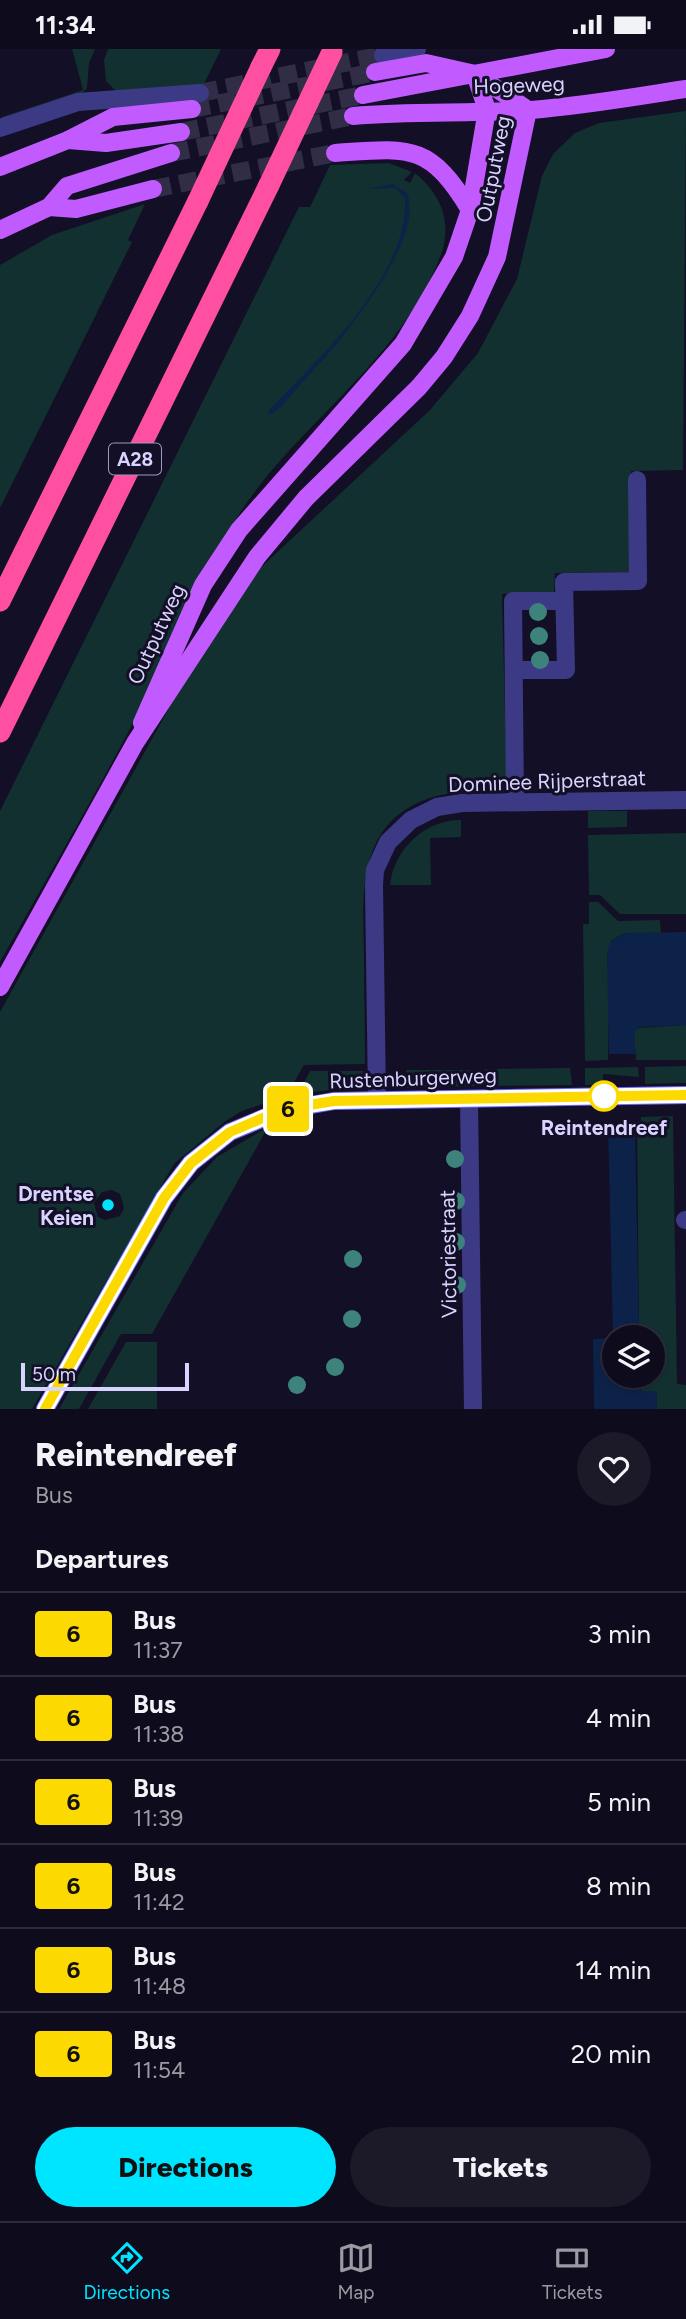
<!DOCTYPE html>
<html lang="en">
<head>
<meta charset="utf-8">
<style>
	:root { --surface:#0e0b1c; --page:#1c1929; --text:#f1f3f6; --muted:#9b9ba3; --line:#2e2b3b; --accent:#00e5ff }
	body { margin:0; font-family:Figtree,sans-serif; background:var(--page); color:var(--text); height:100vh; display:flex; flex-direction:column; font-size:26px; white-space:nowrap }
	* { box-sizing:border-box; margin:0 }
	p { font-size:23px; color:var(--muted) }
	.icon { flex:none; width:38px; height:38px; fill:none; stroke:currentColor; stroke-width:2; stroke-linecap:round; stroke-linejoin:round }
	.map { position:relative; height:1360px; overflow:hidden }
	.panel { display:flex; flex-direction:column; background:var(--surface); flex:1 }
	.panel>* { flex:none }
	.badge { padding:0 14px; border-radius:5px; font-size:24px; line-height:46px }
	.fabs { position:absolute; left:602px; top:1276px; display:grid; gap:14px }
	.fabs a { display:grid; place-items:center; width:63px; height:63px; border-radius:50%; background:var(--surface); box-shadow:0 2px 5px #0004,0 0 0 2px var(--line); font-size:35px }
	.scale { position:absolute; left:21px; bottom:18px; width:168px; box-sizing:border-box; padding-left:7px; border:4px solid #d9d4ff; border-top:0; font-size:19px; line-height:24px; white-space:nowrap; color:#d9d4ff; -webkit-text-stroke:5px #130f26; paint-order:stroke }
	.map>.badge { position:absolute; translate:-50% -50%; box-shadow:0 0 0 4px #fff }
	h2 { padding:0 35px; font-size:26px; line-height:63px }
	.round { display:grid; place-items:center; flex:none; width:74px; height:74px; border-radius:37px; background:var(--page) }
	.headline { display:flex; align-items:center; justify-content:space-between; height:119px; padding:0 35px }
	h1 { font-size:33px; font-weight:800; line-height:52px }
	.action { display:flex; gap:14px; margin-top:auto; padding:14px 35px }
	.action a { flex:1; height:80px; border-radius:42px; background:var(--accent); color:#111; font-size:28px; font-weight:800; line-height:80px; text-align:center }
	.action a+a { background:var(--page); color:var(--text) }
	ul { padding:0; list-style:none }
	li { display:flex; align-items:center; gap:21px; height:84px; padding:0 35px; border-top:2px solid var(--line) }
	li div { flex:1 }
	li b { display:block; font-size:26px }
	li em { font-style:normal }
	li .badge { min-width:77px; font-weight:700; text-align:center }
	.status { display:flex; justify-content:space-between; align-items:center; height:49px; padding:0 35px; background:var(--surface); direction:ltr }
	.status svg { height:19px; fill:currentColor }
	.dock { display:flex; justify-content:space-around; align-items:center; height:98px; border-top:2px solid var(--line); background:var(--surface); font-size:19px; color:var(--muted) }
	.dock a { display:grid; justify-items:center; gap:4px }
	.dock .selected { color:var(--accent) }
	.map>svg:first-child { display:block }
	.green { fill:#12302f; fill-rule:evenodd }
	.water { fill:#0c2248 }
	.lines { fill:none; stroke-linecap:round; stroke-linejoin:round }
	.street-tunnel { stroke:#312d47; stroke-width:18; stroke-dasharray:18 9; stroke-linecap:butt }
	.primary-tunnel { stroke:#312d47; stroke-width:18; stroke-dasharray:18 9; stroke-linecap:butt }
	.street { stroke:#3d3a85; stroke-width:18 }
	.secondary { stroke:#6f6bff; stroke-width:18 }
	.primary { stroke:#c25bff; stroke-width:18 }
	.highway { stroke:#ff4fa3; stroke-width:21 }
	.highway-bridge { stroke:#ff4fa3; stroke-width:21 }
	.tree { fill:#3d827b }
	.line-casing { stroke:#fff; stroke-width:16 }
	.line { stroke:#fcd900; stroke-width:10 }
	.stop-dot { fill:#fff; stroke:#fcd900; stroke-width:3.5 }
	.poi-dot { fill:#00e5ff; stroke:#130f26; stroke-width:2.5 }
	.labels { text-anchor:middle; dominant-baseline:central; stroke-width:6; stroke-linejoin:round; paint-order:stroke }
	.shield { fill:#130f26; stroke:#9e99be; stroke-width:2 }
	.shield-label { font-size:19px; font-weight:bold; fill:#d9d4ff }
	.street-label { font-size:21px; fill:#d9d4ff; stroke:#130f26 }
	.stop-label { font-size:21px; font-weight:bold; fill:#d9d4ff; stroke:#130f26 }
	.poi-label { font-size:21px; font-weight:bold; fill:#d9d4ff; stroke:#130f26; text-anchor:end }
</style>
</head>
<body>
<div class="status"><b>11:34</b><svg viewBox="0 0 49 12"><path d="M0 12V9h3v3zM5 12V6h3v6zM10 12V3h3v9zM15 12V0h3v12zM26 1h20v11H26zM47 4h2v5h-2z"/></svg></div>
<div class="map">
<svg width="686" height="1360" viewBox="0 0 686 1360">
	<rect width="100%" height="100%" fill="#130f26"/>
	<g class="green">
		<polygon points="72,0 95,0 89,14 87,39 81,45 2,70 2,68 83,41"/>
		<polygon points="108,0 221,0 203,37 116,42 106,32 104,11"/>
		<path d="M686,62l-3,359 -52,1 -1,101 -75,1 -1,19 -52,2 5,198c-27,0 -55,-2 -80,7 -71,26 -64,96 -63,157 0,36 1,72 1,108l-61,1 -18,31 -44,15 -18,11 -50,42 -142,245h-32v-397l187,-336 69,-104 174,-162 48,-57 39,-74 25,-103 11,-22 22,-21 24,-10zM112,1141l8,4 4,14 -4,8 -15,4 -7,-3 -4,-14 8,-11z"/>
		<path d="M389,114l23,9 -8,8 6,3 5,-10c27,22 38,51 25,84 -41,108 -149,170 -207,267 -34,58 -61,123 -92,184 -45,86 -94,170 -141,254v-151l299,-604h11l20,-42z"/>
		<polygon points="145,155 128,191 132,193 0,459 0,216 52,186"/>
		<polygon points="588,762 627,762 627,778 588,779"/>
		<path d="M461,771v17l-31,1 1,47h-41c4,-36 35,-65 71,-65z"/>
		<polygon points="686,784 686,865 620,865 600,846 589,846 588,786"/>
		<polygon points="589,853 598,853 618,872 660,871 661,884 622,885 610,893 608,1011 585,1012 583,875 589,875"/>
		<polygon points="686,976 686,1011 636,1011 634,984 637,979"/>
		<polygon points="686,1017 686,1034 645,1035 645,1018"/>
		<polygon points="638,1018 639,1028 603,1025 603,1036 585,1036 585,1019"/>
		<polygon points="570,1019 572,1036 486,1037 485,1020"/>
		<polygon points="406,1021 477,1021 478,1037 407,1039"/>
		<polygon points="310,1022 365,1022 360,1033 353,1038 298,1045"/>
		<polygon points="673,1067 677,1335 686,1336 686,1360 657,1360 656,1342 641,1342 640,1327 653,1326 653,1288 639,1288 637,1073 641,1072 641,1068"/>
		<polygon points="268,1078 152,1285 121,1285 79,1360 59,1360 183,1144 217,1108"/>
		<polygon points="126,1293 157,1293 157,1360 88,1360"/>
	</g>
	<g class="water">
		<path d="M393,135l14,9c20,49 -75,159 -107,192 -9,10 -20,26 -31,30l-1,-4c49,-51 141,-135 137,-212l-9,-11 -30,1z"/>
		<polygon points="686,883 686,976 639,978 635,984 635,1005 609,1005 607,907 610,893 625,884"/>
		<polygon points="608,1074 635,1074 639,1288 614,1288 614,1326 640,1327 641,1342 656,1342 657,1360 594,1360 593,1290 613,1289"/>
	</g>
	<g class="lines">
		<polyline class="street-tunnel" points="200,44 383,6"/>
		<g class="primary-tunnel">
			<polyline points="192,60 375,23"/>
			<polyline points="181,83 363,46"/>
			<polyline points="171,104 353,67"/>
			<polyline points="153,140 335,104"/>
		</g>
		<g class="street">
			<polyline points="383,6 417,0"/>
			<polyline points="0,79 78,53 200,44"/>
			<polyline points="514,621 566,621 564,533 638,532 637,431"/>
			<polyline points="515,753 513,552 564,552"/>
			<polyline points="469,1050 473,1360"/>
			<polyline points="377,1051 374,836 375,821 388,793 411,771 437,758 462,754 686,751"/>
			<polyline points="685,1171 686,1171"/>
		</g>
		<polyline class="secondary" points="45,1360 164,1149 191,1114 230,1083 283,1061 334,1052 686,1046"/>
		<g class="primary">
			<polyline points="375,23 426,14 475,25 528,61"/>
			<polyline points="363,46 606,0"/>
			<path d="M353,67c60,-5 119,-2 178,-6 52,-4 103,-13 155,-21"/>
			<polyline points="68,91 106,94 181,83"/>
			<path d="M335,104c74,-5 94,-11 135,57"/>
			<polyline points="0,118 68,91 113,68 192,60"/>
			<polyline points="49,158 76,160 153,140"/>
			<polyline points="0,181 49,158 67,137 171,104"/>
			<polyline points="142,674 203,536 239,481 403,295 454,208 470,161 487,61 475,25"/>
			<polyline points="0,938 135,694 257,508 306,449 419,338 444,308 470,267 497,208 528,61"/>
		</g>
		<g class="highway">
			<polyline points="261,18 270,0"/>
			<polyline points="0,552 198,152"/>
			<polyline points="0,683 269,136"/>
		</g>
		<g class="highway-bridge">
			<polyline points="269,136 332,3"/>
			<polyline points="198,152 261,18"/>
		</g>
	</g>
	<g class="tree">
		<circle cx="538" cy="563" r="9"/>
		<circle cx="539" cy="587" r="9"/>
		<circle cx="540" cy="611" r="9"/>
		<circle cx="455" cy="1110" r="9"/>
		<circle cx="456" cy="1152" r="9"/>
		<circle cx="456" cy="1193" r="9"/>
		<circle cx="353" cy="1210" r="9"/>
		<circle cx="457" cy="1236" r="9"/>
		<circle cx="352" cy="1270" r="9"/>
		<circle cx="335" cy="1318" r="9"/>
		<circle cx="297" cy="1336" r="9"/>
	</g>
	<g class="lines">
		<g class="line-casing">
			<polyline id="line" points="45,1360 164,1149 191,1114 230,1083 284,1060 334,1052 686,1046"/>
		</g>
		<use href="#line" class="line"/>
	</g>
	<circle class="stop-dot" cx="604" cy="1047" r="14"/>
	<circle class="poi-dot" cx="108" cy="1156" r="7"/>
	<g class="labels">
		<rect class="shield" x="109" y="394.5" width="52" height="31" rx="5"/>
		<g class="shield-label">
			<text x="135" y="410">A28</text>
		</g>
		<g class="street-label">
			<text transform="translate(519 36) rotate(-2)">Hogeweg</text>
			<text transform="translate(493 120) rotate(-79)">Outputweg</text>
			<text transform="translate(156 585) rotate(-65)">Outputweg</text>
			<text transform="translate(547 732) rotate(-2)">Dominee Rijperstraat</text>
			<text transform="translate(413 1029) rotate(-2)">Rustenburgerweg</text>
			<text transform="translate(448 1205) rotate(-91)">Victoriestraat</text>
		</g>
		<g class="stop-label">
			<text x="604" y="1078">Reintendreef</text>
		</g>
		<g class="poi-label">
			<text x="94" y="1144">Drentse<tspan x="94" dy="24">Keien</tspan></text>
		</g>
	</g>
</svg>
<div class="fabs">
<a><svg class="icon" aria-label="layers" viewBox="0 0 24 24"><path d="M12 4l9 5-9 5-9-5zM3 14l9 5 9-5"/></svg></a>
</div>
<div class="scale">50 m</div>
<b class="badge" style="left:288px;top:1060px;background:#fcd900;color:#111">6</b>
</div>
<section class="panel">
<div class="headline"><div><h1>Reintendreef</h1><p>Bus</p></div><a class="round"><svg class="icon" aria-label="heart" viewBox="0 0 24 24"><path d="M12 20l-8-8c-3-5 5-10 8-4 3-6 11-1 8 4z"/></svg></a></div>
<h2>Departures</h2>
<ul>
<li><span class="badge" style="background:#fcd900;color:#111">6</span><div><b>Bus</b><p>11:37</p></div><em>3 min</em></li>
<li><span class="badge" style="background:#fcd900;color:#111">6</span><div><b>Bus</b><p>11:38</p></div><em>4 min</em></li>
<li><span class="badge" style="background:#fcd900;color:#111">6</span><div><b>Bus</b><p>11:39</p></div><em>5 min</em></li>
<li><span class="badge" style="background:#fcd900;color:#111">6</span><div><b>Bus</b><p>11:42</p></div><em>8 min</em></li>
<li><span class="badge" style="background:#fcd900;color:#111">6</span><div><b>Bus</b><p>11:48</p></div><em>14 min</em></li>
<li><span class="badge" style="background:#fcd900;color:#111">6</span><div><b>Bus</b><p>11:54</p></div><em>20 min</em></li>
</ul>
<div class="action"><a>Directions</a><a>Tickets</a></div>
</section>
<nav class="dock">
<a class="selected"><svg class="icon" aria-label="directions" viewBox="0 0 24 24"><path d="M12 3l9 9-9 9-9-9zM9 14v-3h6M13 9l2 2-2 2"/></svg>Directions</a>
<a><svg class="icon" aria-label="map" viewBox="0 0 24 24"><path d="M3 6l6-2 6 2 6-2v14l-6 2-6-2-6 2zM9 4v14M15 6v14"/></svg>Map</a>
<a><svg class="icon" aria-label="tickets" viewBox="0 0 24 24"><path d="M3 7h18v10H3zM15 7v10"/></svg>Tickets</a>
</nav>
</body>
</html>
